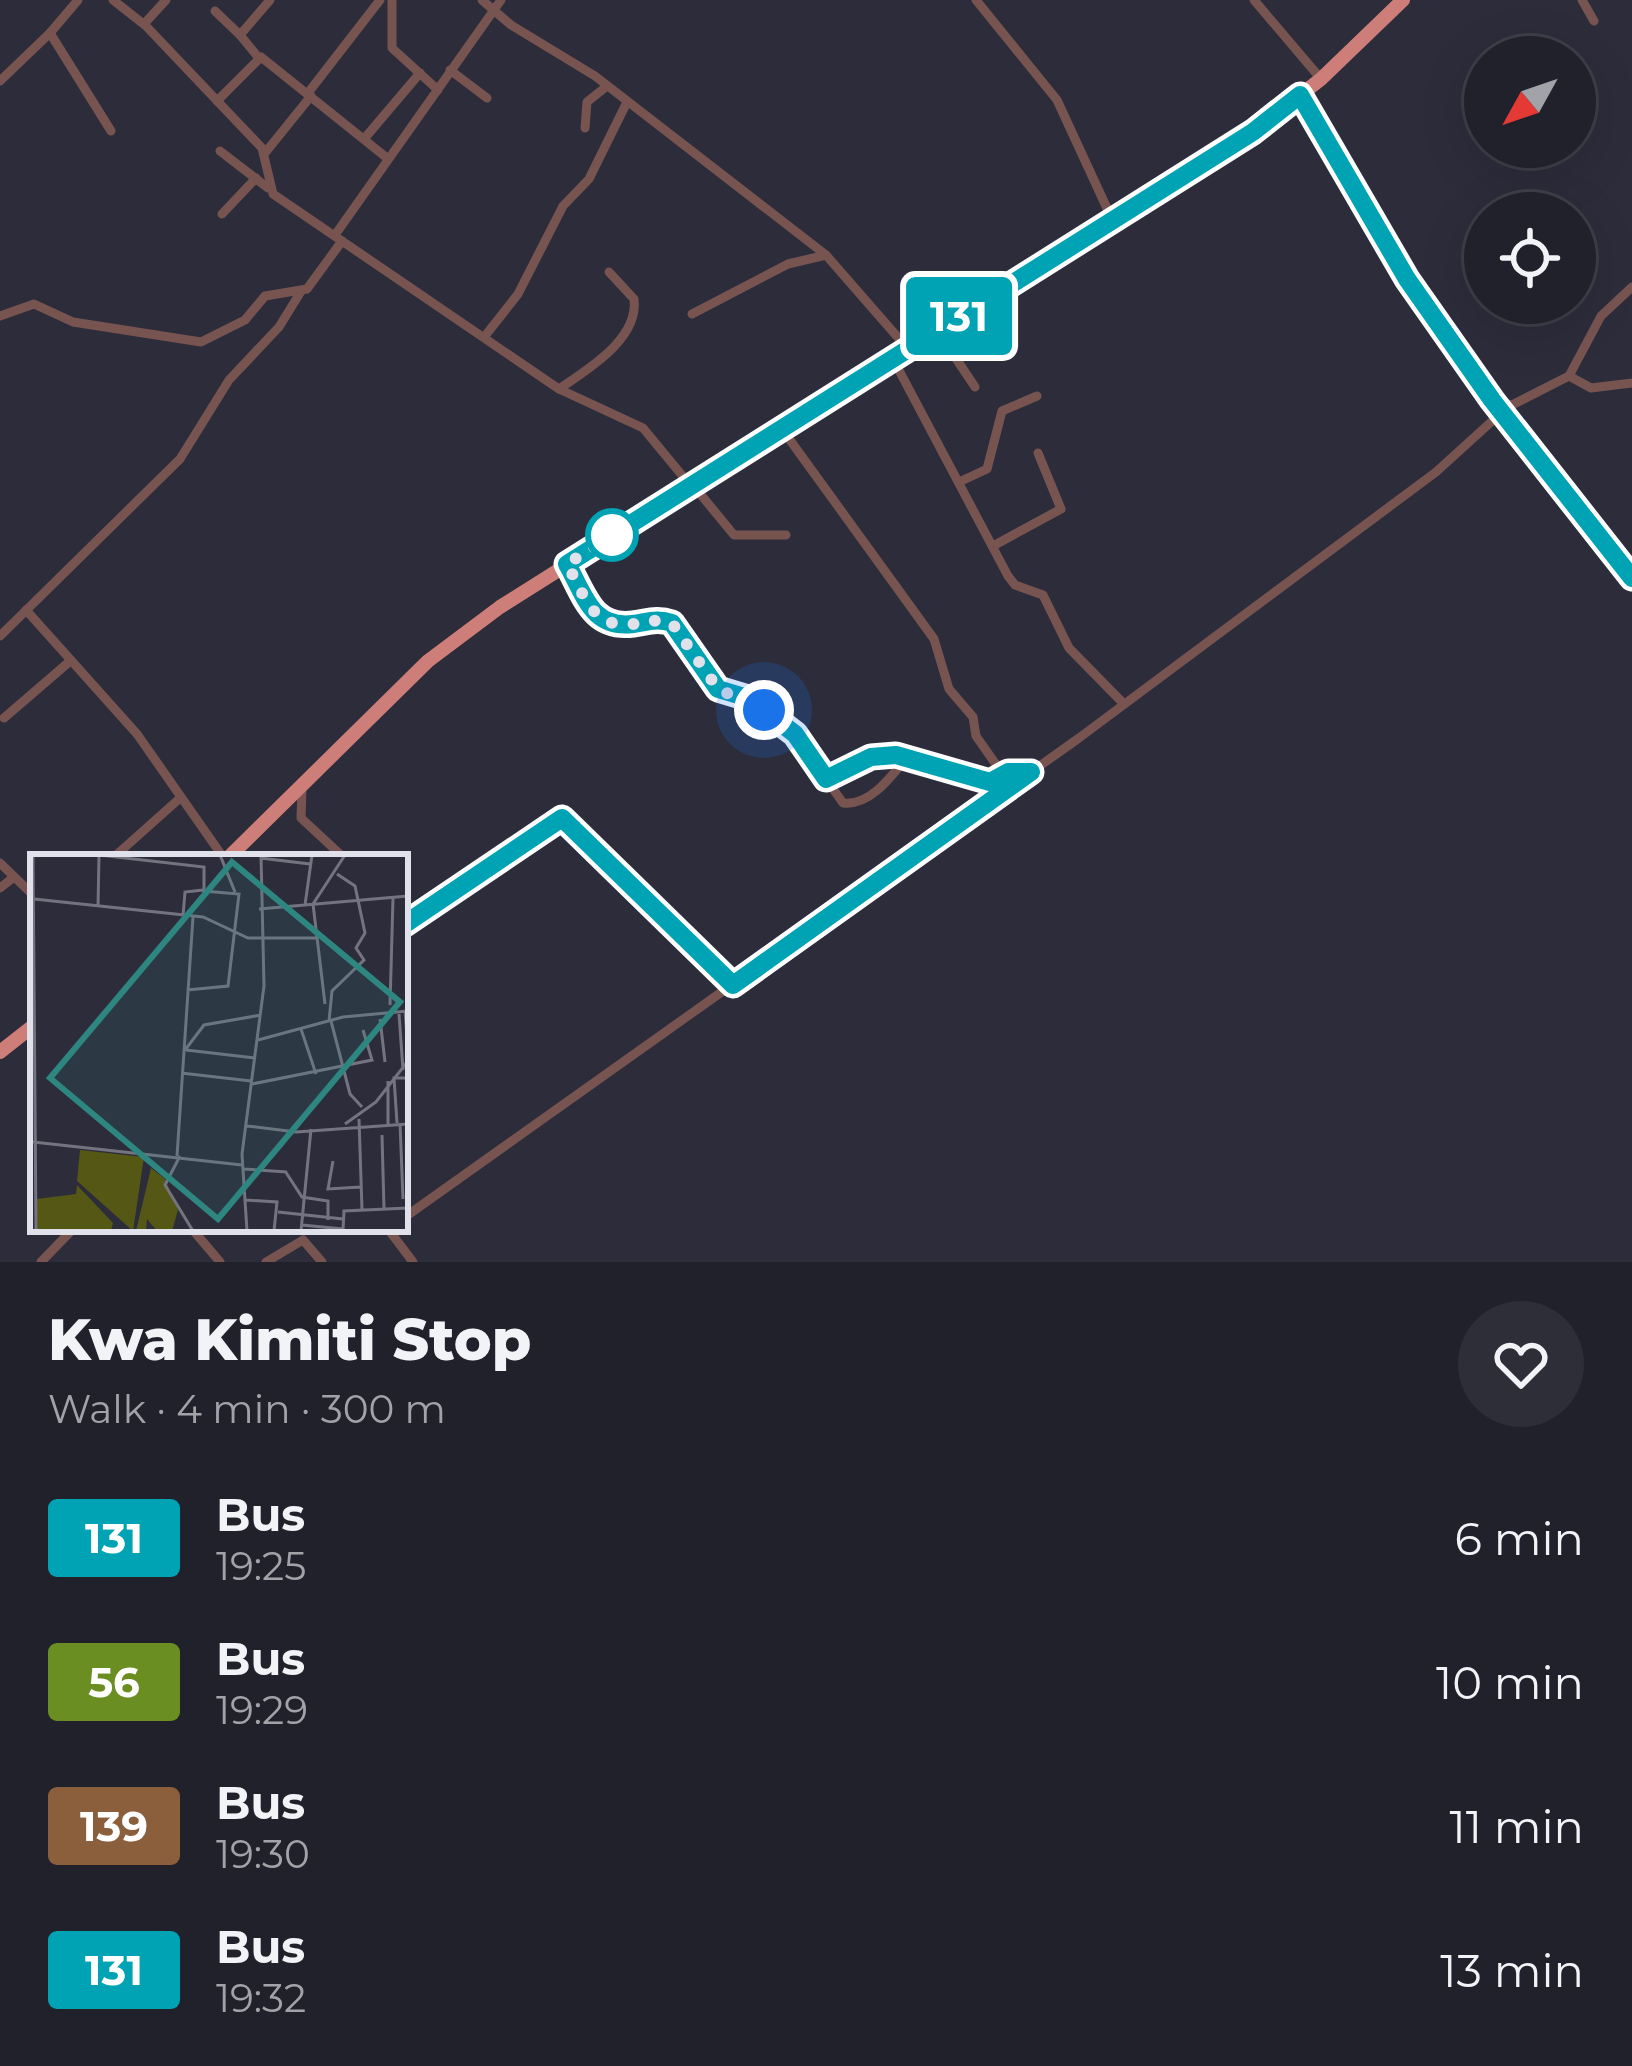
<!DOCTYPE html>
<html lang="en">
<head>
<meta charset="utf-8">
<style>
	:root { --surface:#21212c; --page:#2d2e38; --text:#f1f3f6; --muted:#a2a3a9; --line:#3e3e48 }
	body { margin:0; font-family:Montserrat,sans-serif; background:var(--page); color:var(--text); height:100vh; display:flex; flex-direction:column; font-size:45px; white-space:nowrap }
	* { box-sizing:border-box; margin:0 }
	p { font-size:39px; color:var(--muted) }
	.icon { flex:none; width:66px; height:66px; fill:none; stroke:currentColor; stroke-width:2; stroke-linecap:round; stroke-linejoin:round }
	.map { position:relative; height:1262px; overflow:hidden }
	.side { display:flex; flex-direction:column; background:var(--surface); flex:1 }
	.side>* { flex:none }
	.badge { padding:0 24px; border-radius:9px; font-size:42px; line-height:78px }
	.needle { width:78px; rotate:230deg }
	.fabs { position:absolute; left:1464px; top:36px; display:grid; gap:24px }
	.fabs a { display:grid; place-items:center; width:132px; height:132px; border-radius:50%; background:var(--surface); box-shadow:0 12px 48px #0002,0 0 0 3px var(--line); font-size:60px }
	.you { position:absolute; width:60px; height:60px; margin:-30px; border:9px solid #fff; border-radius:50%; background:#1a73e8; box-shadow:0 0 0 18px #1a73e833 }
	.map>.badge { position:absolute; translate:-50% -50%; box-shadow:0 0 0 6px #fff }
	.round { display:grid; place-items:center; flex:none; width:126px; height:126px; border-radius:63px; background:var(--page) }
	.overview { display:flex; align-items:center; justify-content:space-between; height:204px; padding:0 48px }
	h1 { font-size:57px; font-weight:800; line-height:90px }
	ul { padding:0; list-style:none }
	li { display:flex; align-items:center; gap:36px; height:144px; padding:0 48px }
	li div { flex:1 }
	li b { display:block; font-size:45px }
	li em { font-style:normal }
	li .badge { min-width:132px; font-weight:700; text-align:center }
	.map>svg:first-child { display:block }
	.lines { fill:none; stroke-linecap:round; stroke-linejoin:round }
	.minor { stroke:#785451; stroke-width:9 }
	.trunk { stroke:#ce7e78; stroke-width:14 }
	.line-casing { stroke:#fff; stroke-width:27 }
	.line { stroke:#00a3b4; stroke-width:18 }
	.walk { stroke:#e1e1eb; stroke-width:12; stroke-dasharray:0 21.6 }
	.stop-dot { fill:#fff; stroke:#00a3b4; stroke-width:6 }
	.inset-road { fill:none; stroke:#747481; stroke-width:3 }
	.view { fill:#2e8681; fill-opacity:0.15; stroke:#2e8681; stroke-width:6 }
	.inset-edge { fill:none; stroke:#e1e1eb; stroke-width:6 }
</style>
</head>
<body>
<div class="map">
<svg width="1632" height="1262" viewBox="0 0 1632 1262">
	<rect width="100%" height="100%" fill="#2c2c3b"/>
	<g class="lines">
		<g class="minor">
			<polyline points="78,0 50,33 111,131"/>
			<polyline points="113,0 146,26 262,148 273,194 559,389 643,428 690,485"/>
			<polyline points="392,0 392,48 438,90"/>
			<polyline points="482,0 511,25 595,76 826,255 908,349"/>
			<polyline points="976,0 1057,100 1111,217"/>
			<polyline points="1254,0 1321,79"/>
			<polyline points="1582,0 1594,21"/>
			<polyline points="215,11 240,35"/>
			<polyline points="144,24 166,0"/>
			<polyline points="258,57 240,35 270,0"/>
			<polyline points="450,70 487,98"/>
			<polyline points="0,81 50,33"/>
			<polyline points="308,93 380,0"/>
			<path d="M1301,95c57,108 121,212 195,310 44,59 96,112 136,173"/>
			<polyline points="217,101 261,57 387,158"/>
			<polyline points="585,128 587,102 607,86"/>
			<polyline points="364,139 420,73"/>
			<polyline points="220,151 268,188"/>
			<polyline points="265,153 311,96"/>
			<polyline points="222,214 256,178"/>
			<polyline points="335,235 501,0"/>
			<polyline points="692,314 788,264 826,255"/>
			<polyline points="0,316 34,304 73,322 201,342 245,320 265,296 307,289 342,241"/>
			<polyline points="937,330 975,387"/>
			<polyline points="485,336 518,294 563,206 589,179 627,102"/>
			<polyline points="893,359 1008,576 1015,585 1043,595 1069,648 1124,704"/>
			<polyline points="1569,376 1601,316 1632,287"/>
			<path d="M559,389c29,-20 80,-50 75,-90l-25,-27"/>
			<polyline points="1496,402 1512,405 1569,376 1591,388 1632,383"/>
			<polyline points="782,429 934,639 949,689 973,717 976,736 995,763 1005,771 1031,772"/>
			<polyline points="959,482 987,469 1002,411 1037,396"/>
			<polyline points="692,484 734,535 786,535"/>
			<polyline points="993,546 1061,509 1038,453"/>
			<polyline points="567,564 597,618 611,627 664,620 679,628 710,680 718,689 748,698 795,734 826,779 861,760 895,755 990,782 1008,772"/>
			<polyline points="26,610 137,734 223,857"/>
			<polyline points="0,636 180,459 229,380 279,327 300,293"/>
			<polyline points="4,718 69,662"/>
			<path d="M826,779l17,24c27,3 48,-26 64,-46"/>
			<polyline points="302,787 301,818 343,857"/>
			<polyline points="114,857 179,799"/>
			<polyline points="0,863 33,895"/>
			<polyline points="0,888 14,877"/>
			<polyline points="405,924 562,818 733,985"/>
			<polyline points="405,1217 1079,738 1436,472 1501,413"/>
			<polyline points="192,1229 220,1262"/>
			<polyline points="388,1229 413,1262"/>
			<polyline points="41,1262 73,1229"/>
			<polyline points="266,1262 303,1240 322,1262"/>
		</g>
		<g class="trunk">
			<polyline points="229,857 428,661 500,607 1253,132 1321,79 1403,0"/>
			<polyline points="0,1052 33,1026"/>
		</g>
	</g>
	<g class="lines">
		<g class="line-casing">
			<path id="line" d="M405,924l157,-106 171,167 298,-213h-23l-18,10 -94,-27 -25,2 -45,22 -31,-45 -47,-36 -30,-9 -46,-66c-15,-5 -24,-1 -39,1 -41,5 -48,-28 -66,-60l686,-432 47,-37 107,184 85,121 140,178"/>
		</g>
		<use href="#line" class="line"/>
		<path class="walk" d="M612,535l-45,29c18,32 25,65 66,60 15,-2 24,-6 39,-1l46,66 46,21"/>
	</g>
	<circle class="stop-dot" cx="612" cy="535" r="24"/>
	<g transform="translate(30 854)">
		<rect width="378" height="378" fill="#2c2c3b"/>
		<path d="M50,296l64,7 -11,74 -56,-50zM121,314l14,11 13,31 -6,21h-15l-10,-12 -1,12h-10zM47,331l36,38 -2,8h-74v-32l39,-5z" fill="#545814"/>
		<path class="inset-road" d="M3,1l3,376M69,1l105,12v24l35,3 -11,92 -41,4M190,1l15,37M230,4l50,6M4,45l169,18 45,21h68M275,51l7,-50M68,53l1,-52M229,55l149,-13M153,62l2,-24 18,-2M295,150l-12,-100 32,-49M360,151l3,-107M375,157l3,37M369,160l4,56M350,165l5,43M299,167l3,-30 32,-31 -8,-12 9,-15 -10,-47 -18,-12M301,167l19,73 12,13M271,175l15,45M228,186l85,-23 65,-6M155,196l19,-25 57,-10M156,196l69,8M151,219l70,8M358,227v43M222,230l120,-24 -9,-30M329,265l3,91M367,269l-3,-45h14M370,269l3,76M315,270l31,-22 32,-41M217,272l49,6 112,-8M352,281l2,74M3,288l209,23M147,302l16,-239M150,302l-15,29 28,46M303,307l-5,28 33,-2M214,315l43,3M255,317l17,26 26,4v19M216,346l31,2 -3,29M248,358l65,7M272,371l41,4M217,377l-5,-77 22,-168 -3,-131M271,377l10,-102M313,377l1,-20 64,-3"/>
		<path class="view" d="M202,8l168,140 -182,217 -168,-141z"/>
		<rect width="378" height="378" class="inset-edge"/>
	</g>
</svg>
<div class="fabs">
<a><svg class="needle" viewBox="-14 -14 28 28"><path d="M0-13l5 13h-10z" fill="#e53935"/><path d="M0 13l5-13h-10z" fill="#a2a3a9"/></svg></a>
<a><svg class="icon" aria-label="locate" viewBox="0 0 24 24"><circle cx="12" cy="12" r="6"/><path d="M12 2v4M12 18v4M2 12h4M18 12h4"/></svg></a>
</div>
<div class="you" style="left:764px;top:710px"></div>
<b class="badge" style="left:959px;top:316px;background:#00a3b4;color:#fff">131</b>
</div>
<section class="side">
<div class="overview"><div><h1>Kwa Kimiti Stop</h1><p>Walk · 4 min · 300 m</p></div><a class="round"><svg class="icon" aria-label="heart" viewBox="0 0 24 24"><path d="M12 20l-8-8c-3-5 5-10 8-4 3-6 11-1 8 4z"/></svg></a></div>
<ul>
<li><span class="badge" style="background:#00a3b4;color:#fff">131</span><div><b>Bus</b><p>19:25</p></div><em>6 min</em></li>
<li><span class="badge" style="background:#6b8e23;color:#fff">56</span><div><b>Bus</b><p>19:29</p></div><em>10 min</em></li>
<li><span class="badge" style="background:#8b5e3c;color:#fff">139</span><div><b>Bus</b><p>19:30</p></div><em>11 min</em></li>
<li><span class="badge" style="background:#00a3b4;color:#fff">131</span><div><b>Bus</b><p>19:32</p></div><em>13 min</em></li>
</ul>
</section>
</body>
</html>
